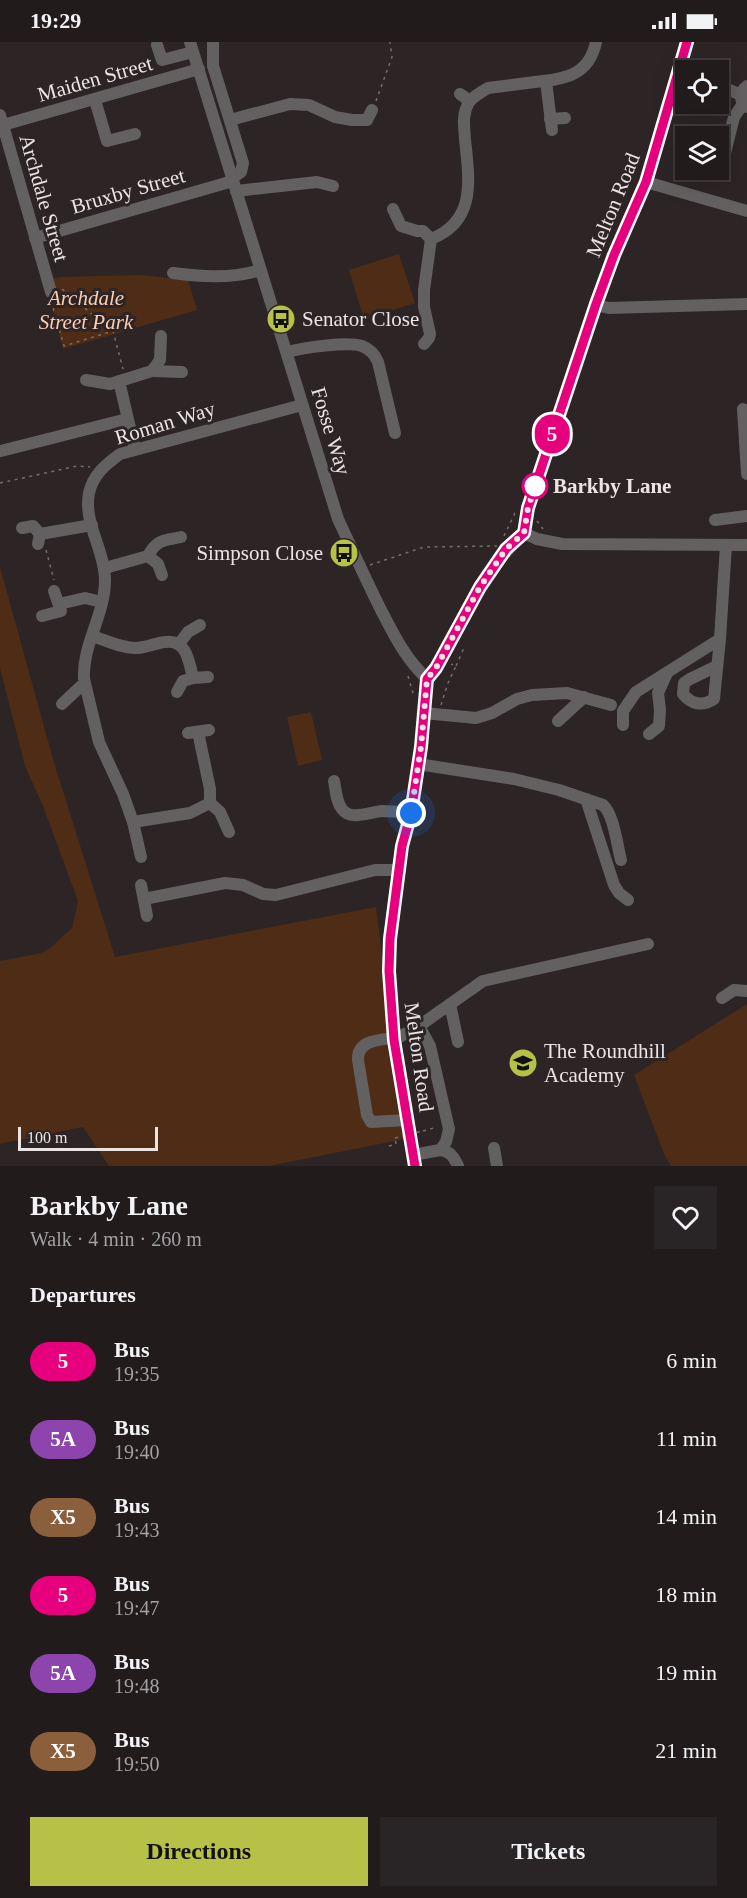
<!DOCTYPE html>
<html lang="en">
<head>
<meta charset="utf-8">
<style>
	:root { --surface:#211b1c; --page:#292425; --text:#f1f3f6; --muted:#a2a1a3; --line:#3e393b; --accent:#b8c147 }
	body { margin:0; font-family:"Times New Roman",serif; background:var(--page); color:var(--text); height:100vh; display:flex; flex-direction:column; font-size:22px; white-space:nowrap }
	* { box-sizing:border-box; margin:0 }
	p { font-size:20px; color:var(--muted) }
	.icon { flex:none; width:33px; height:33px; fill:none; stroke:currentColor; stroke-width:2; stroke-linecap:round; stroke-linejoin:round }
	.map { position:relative; height:1124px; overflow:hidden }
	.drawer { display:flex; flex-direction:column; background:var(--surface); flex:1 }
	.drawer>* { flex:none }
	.badge { padding:0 12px; border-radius:20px; font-size:21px; line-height:39px }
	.fabs { position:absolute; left:675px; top:18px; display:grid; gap:12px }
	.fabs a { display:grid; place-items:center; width:54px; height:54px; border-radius:0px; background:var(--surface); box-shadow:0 6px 24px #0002,0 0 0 2px var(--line); font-size:30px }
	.scale { position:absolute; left:18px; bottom:15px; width:140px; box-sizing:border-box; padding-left:6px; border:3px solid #eae4e5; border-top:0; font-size:16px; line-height:21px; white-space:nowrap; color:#eae4e5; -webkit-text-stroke:4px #2c2425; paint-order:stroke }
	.you { position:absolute; width:30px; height:30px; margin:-15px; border:4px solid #fff; border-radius:50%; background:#1a73e8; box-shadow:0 0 0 9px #1a73e833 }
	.map>.badge { position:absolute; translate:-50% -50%; box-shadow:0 0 0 3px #fff }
	h2 { padding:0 30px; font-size:22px; line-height:54px }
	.round { display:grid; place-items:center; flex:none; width:63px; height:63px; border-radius:0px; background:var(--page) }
	.head { display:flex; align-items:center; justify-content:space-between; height:102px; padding:0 30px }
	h1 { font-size:28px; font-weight:700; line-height:45px }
	.button { display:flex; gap:12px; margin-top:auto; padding:12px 30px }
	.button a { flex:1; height:69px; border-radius:0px; background:var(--accent); color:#111; font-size:24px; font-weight:700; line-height:69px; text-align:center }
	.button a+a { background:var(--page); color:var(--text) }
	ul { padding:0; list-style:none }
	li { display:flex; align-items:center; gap:18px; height:78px; padding:0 30px }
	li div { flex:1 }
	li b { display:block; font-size:22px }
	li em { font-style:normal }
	li .badge { min-width:66px; font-weight:700; text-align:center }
	.status { display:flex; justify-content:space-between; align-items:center; height:42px; padding:0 30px; background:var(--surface); direction:ltr }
	.status svg { height:16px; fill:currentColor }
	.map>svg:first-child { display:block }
	.green { fill:#4f2c16 }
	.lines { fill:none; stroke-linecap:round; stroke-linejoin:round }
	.path { stroke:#756e6f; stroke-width:1.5; stroke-dasharray:3 4.5; stroke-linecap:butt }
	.minor { stroke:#636061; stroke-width:12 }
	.path-bridge { stroke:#756e6f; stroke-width:1.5; stroke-dasharray:3 4.5; stroke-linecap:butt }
	.line-casing { stroke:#fff; stroke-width:14 }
	.line { stroke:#e6007e; stroke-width:9 }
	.walk { stroke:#eae4e5; stroke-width:6; stroke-dasharray:0 10.8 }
	.stop-dot { fill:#fff; stroke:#e6007e; stroke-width:3 }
	.labels { text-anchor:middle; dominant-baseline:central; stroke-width:6; stroke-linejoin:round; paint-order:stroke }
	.street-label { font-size:21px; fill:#eae4e5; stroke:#2c2425 }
	.park-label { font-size:21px; font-style:italic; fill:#feccb0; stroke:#2c2425 }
	.poi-label { font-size:21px; fill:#eae4e5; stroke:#2c2425; text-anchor:start }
	.stop-label { font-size:21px; font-weight:bold; fill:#eae4e5; stroke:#2c2425; text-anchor:start }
</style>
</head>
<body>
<div class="status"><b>19:29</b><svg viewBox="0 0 49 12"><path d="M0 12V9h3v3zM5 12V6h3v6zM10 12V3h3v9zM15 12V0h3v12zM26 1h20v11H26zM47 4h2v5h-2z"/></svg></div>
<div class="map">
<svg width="747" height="1124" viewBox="0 0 747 1124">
	<rect width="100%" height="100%" fill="#2c2425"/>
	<g class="green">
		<polygon points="399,212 415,261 364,277 349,228"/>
		<polygon points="142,233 188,238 197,268 63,307 45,238 60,235"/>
		<polygon points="0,525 53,717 115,915 376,865 405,1097 269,1124 109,1124 83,1085 0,1102 0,919 42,911 50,906 72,886 78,859 43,764 25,724 0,626"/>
		<polygon points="311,670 322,718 298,724 287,675"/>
		<polygon points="747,962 747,1124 671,1124 664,1112 634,1033"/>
	</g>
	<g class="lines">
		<g class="path">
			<polyline points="376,59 392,15 390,0"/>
			<polyline points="62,247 111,288"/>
			<polyline points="51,259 64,304 113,289 123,327"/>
			<polyline points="0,441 77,424 90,425"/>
			<polyline points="537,479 543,487"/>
			<polyline points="504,494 515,471 517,471"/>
			<polyline points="46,508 54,538"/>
			<polyline points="370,523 424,505 497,504"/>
			<polyline points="456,624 463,608 459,606"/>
			<polyline points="408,634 414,655"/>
			<polyline points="441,663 448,641 456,624 451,622"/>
			<polyline points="423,1089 437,1085"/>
			<polyline points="389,1104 396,1102 395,1096"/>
		</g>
		<g class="minor">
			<path d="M190,0l148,477c14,30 28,61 43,91 14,27 24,48 46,69"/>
			<polyline points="213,0 213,24 243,121 241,130 232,136"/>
			<polyline points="157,3 162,18 193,10"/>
			<polyline points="681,23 697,28"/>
			<polyline points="546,39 552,88"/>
			<polyline points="718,43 741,53"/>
			<path d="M747,44c-8,6 -8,15 0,21"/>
			<polyline points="460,52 470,59"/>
			<polyline points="95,58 107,99 135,92"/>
			<polyline points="0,73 51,250"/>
			<polyline points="550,77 565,76"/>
			<polyline points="230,78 290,62 309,63 335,75 352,78 367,78 372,68"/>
			<polyline points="3,83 199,27"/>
			<polyline points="722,123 734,75 743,62"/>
			<polyline points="646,140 747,169"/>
			<polyline points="236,149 317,140 333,144"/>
			<polyline points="393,167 401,184 417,189 423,189 431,197 424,248 424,265 430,292 429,296 424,302"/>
			<polyline points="35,196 233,139"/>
			<path d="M431,197c46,-18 38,-60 34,-100 -1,-13 -3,-25 4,-37 5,-6 12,-10 19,-14 16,-2 31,-4 47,-6 29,-3 54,-6 61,-40"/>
			<path d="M173,231c29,4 60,6 87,-3"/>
			<polyline points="596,263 609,266 747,262"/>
			<path d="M287,310c15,-4 61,-11 75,-6 8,3 13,9 16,16l17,71"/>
			<polyline points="152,329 182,330"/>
			<polyline points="86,338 110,342 152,329 160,318 161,294"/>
			<polyline points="119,339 135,407"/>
			<polyline points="743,367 747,432"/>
			<polyline points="1,409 127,377"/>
			<polyline points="715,478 747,474"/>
			<polyline points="22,486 33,484 40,492 38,502"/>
			<polyline points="524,491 537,497 562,502 747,503"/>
			<polyline points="40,492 92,483"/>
			<polyline points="105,526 148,514"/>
			<path d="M162,533l-4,-11 -10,-8c9,-17 16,-15 33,-19"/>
			<polyline points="59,562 85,556 102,560"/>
			<polyline points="42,574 61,569 54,549"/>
			<path d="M92,594c14,4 31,13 45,12 10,-1 19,-5 28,-6 22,-3 24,20 28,36l-10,3 -6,11"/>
			<polyline points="179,602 188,590 200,583"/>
			<path d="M717,624l-27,13 -6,4 -1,11c8,10 19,13 31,5l6,-60"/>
			<polyline points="193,636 208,635"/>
			<polyline points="62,662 80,645 85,644"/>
			<polyline points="424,671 476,676 492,671 517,657 532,653 567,651 611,663"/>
			<polyline points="558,679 584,655"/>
			<polyline points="623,683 623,669 636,650 720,597 726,503"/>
			<polyline points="188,691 209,688"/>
			<polyline points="649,692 659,684 660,668 658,651 667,631"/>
			<path d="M418,722l96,15 45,11 44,15c11,10 14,40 18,55"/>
			<path d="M334,739c2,9 2,21 8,28 8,12 28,3 40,2 10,0 19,1 29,2"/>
			<polyline points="586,757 614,843 619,851 628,858"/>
			<polyline points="210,761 220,770 229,790"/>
			<polyline points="133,780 190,771 210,761 210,747 198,690"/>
			<path d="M141,815l-8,-35 -10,-28 -24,-52 -15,-63c-2,-34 21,-64 21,-99 0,-29 -22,-58 -16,-87 4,-18 16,-28 31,-39l182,-49"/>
			<polyline points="141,843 147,874"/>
			<polyline points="144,857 225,841 243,843 263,852 276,853 375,828 400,828"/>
			<polyline points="722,956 734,948 747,949"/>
			<polyline points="450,962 458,1000"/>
			<path d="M394,996c-15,2 -37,2 -36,22l9,55 4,7 36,-2"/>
			<polyline points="394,998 419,984 483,939 648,902"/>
			<polyline points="494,1106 497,1124"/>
			<path d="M440,1108c10,1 14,7 18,16"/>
			<polyline points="413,1113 440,1108 446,1100 449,1087 430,1004 419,984"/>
			<path d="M415,1124l-21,-128 -5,-67v-32l13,-93 9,-33 10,-66 6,-68 9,-11c26,-47 48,-98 88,-135l3,-25 69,-203 18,-50 32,-73 41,-140"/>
		</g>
		<polyline class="path-bridge" points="395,1096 423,1089"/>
	</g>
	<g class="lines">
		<g class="line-casing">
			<polyline id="line" points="415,1124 394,998 389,929 390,897 402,804 411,771 421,705 427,637 436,626 480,545 506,507 524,491 528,466 596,262 614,213 646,140 687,0"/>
		</g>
		<use href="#line" class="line"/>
		<polyline class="walk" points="411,771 421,705 427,637 436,626 480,545 506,507 524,491 528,466 535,444"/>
	</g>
	<defs>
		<g id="bus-disc" transform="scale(1.5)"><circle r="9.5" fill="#b8c147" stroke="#2c2425"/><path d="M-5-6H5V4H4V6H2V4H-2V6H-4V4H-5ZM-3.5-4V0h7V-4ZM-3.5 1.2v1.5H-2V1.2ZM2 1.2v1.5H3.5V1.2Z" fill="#111"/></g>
		<g id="school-disc" transform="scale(1.5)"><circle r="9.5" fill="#b8c147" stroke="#2c2425"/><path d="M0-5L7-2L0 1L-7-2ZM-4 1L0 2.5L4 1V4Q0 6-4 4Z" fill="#111"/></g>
	</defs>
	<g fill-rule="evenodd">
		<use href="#bus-disc" x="281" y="277"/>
		<use href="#bus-disc" x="344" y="511"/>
		<use href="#school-disc" x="523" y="1021"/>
	</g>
	<circle class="stop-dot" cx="535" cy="444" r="12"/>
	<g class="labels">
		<g class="street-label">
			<text transform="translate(95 37) rotate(-16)">Maiden Street</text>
			<text transform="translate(128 149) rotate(-16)">Bruxby Street</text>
			<text transform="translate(44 156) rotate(74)">Archdale Street</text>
			<text transform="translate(613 163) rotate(-68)">Melton Road</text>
			<text transform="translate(165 381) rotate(-17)">Roman Way</text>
			<text transform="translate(331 389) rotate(73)">Fosse Way</text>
			<text transform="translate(419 1015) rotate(82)">Melton Road</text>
		</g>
		<g class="park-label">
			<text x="86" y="256">Archdale<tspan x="86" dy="24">Street Park</tspan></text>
		</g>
		<g class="poi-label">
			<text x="302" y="277">Senator Close</text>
			<text x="323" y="511" text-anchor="end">Simpson Close</text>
			<text x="544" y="1009">The Roundhill<tspan x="544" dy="24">Academy</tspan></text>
		</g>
		<g class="stop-label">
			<text x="553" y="444">Barkby Lane</text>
		</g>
	</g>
</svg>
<div class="fabs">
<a><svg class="icon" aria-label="locate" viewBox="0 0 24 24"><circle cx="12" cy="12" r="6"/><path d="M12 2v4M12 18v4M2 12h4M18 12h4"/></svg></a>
<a><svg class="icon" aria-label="layers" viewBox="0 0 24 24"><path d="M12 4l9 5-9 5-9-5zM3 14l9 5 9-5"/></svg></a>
</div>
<div class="scale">100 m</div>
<div class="you" style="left:411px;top:771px"></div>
<b class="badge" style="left:552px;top:392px;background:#e6007e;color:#fff">5</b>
</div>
<section class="drawer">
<div class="head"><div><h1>Barkby Lane</h1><p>Walk · 4 min · 260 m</p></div><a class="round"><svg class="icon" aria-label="heart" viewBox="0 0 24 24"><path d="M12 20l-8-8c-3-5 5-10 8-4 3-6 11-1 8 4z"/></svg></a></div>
<h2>Departures</h2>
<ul>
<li><span class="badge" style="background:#e6007e;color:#fff">5</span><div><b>Bus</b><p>19:35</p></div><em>6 min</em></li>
<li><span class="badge" style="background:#8e44ad;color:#fff">5A</span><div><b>Bus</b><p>19:40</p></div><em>11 min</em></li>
<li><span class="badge" style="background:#8b5e3c;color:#fff">X5</span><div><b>Bus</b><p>19:43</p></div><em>14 min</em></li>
<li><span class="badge" style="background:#e6007e;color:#fff">5</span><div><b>Bus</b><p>19:47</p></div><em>18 min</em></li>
<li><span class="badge" style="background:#8e44ad;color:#fff">5A</span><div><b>Bus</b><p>19:48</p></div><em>19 min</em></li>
<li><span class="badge" style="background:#8b5e3c;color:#fff">X5</span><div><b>Bus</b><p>19:50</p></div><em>21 min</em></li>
</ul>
<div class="button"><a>Directions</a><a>Tickets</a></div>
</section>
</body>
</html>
